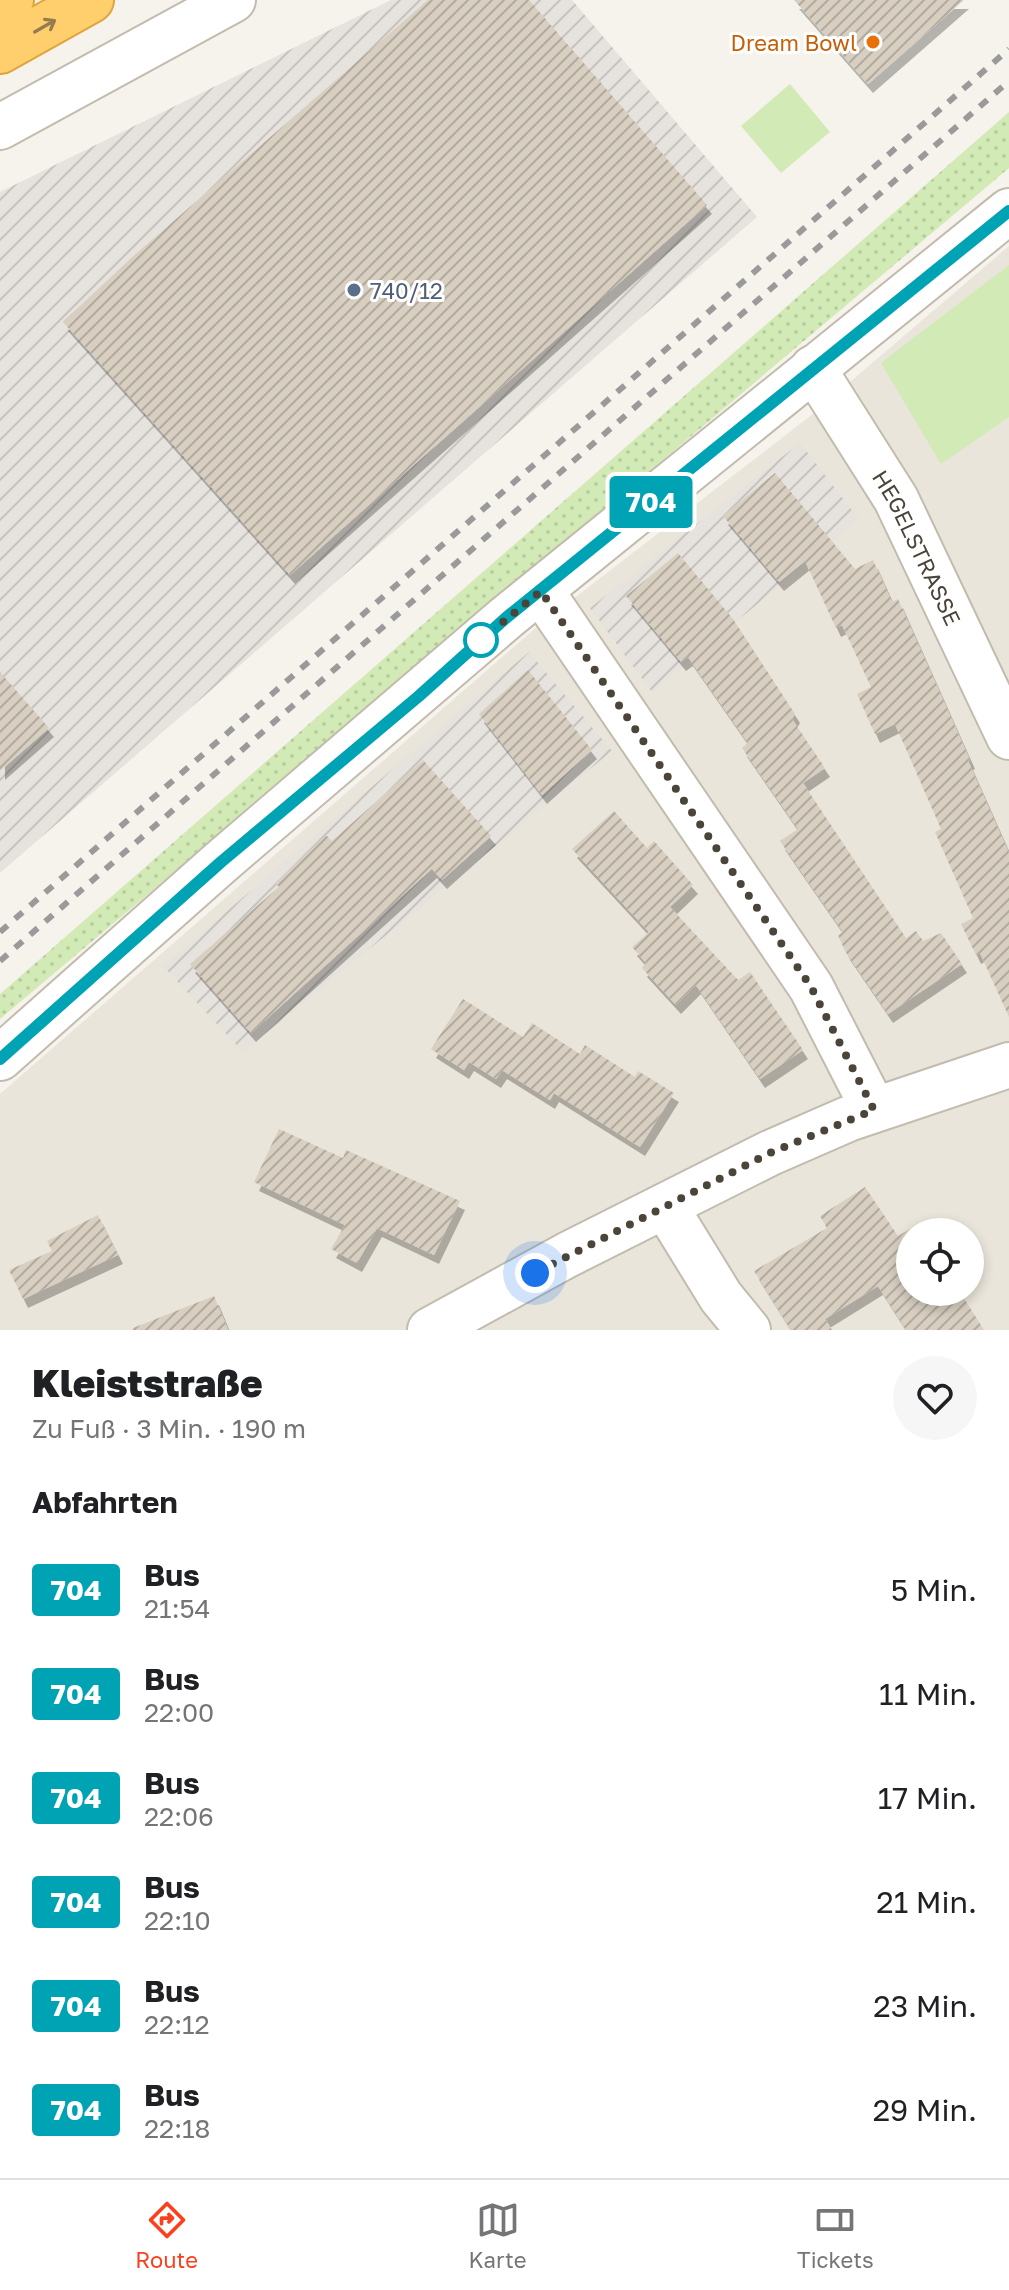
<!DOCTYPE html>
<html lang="de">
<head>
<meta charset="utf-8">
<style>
	:root { --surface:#fff; --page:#f6f6f6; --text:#202124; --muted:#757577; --line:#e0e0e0; --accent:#fc3f1d }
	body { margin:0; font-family:"Golos Text",sans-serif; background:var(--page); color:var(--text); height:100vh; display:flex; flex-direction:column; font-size:30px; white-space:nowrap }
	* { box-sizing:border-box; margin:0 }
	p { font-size:26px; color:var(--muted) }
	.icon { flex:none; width:44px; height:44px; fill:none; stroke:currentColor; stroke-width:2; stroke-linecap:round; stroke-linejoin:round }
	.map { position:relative; height:1330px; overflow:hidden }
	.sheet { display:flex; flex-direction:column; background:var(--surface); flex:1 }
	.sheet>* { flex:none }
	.badge { padding:0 16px; border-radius:6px; font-size:28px; line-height:52px }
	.controls { position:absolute; left:896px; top:1218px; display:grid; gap:16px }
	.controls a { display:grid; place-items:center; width:88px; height:88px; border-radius:50%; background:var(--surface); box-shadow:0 4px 12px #0003; font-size:40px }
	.you { position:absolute; width:40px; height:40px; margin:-20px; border:6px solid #fff; border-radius:50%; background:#1a73e8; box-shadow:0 0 0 12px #1a73e833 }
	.map>.badge { position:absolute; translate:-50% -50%; box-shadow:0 0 0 4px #fff }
	h2 { padding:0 32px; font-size:30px; line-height:72px }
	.round { display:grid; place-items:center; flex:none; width:84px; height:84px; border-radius:42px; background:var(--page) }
	.overview { display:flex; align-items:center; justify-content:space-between; height:136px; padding:0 32px }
	h1 { font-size:38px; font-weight:800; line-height:60px }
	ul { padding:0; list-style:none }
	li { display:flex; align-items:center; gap:24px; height:104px; padding:0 32px }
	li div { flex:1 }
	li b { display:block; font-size:30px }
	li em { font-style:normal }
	li .badge { min-width:88px; font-weight:700; text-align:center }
	.menu { display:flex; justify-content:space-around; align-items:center; height:112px; border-top:2px solid var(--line); background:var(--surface); font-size:22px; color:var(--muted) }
	.menu a { display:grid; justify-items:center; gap:4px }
	.menu .on { color:var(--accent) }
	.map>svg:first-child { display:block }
	.residential { fill:#eae5da; fill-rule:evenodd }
	.industrial { fill:url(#industrial-furrows) }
	.grass { fill:url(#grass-dots) }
	.park { fill:#d2eab5 }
	.building { fill:url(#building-hatch); filter:url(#shadow) }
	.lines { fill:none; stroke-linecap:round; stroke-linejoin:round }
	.minor-casing { stroke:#c2bbae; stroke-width:48 }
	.highway-casing { stroke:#e0a43c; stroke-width:48 }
	.minor { stroke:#fff; stroke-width:44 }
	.highway { stroke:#ffcf6e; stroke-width:44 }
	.rail { stroke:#9a9a9a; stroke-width:6; stroke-dasharray:10 10; stroke-linecap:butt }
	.oneway { stroke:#937c4e }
	.line-casing { stroke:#fff; stroke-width:18 }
	.line { stroke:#00a3b4; stroke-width:12 }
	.walk { stroke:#4b4439; stroke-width:8; stroke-dasharray:0 14.4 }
	.food-dot { fill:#e8710a; stroke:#fff; stroke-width:3 }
	.service-dot { fill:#5c6f8a; stroke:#fff; stroke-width:3 }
	.stop-dot { fill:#fff; stroke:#00a3b4; stroke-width:4 }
	.labels { text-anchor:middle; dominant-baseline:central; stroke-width:6; stroke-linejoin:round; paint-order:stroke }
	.food-label { font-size:22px; fill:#c56008; stroke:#fff; text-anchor:end }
	.service-label { font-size:22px; fill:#4e5e75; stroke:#fff; text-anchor:start }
	.street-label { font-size:22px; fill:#4b4439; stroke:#fff }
</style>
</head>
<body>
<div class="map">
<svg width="1009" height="1330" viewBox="0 0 1009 1330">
	<defs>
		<pattern id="industrial-furrows" width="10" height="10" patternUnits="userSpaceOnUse" patternTransform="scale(2)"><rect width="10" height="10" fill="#e6e2dd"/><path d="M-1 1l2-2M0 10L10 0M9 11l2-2" fill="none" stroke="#c7c3be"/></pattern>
		<pattern id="grass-dots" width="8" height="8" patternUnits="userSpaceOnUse" patternTransform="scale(2)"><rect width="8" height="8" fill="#d2eab5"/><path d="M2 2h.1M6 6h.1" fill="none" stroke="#b6ca9c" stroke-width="1.8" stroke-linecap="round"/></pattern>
		<pattern id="building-hatch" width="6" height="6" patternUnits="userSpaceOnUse" patternTransform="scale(2)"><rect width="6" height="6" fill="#d8cfc1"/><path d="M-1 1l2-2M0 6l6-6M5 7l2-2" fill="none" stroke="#b1aa9e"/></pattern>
		<filter id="shadow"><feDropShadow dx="5" dy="9" stdDeviation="0" flood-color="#0004"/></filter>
	</defs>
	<rect width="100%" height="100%" fill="#f6f3ec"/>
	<path class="residential" d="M1009,246v1084h-1009v-236l538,-468 271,-209zM910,1232h60v60h-60z"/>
	<g class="industrial">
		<polygon points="391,0 572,0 757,217 0,873 0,192"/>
		<polygon points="800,443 859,519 652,692 590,608"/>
		<polygon points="529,652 612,751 243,1052 163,966"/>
	</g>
	<polygon class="grass" points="1009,112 1009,168 0,1019 0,994"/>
	<g class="park">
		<polygon points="790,84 830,132 781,173 741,126"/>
		<polygon points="1009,265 1009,417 941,464 881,363"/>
	</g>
	<g class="building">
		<polygon points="428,0 529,0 707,205 290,575 63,322 130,259"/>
		<polygon points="794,0 964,0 868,84"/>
		<polygon points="775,473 855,569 873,560 892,602 898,599 970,760 968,761 1009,853 1009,1017 980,953 976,955 961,924 973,918 935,832 941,829 895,724 875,734 857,694 871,687 842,625 836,628 805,561 779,582 723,516"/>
		<polygon points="678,553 733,619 795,714 792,719 825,768 803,783 906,938 916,931 923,941 941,933 962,964 888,1014 845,951 838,935 843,932 780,841 798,829 742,748 748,743 688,657 681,662 626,596"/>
		<polygon points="528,670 592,750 542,795 479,714"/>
		<polygon points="0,672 49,728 0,771"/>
		<polygon points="423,760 491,836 442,880 432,869 251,1033 190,964 279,887 275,883 326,835 332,841"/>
		<polygon points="614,811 647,848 654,841 693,885 670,907 738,980 750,972 803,1050 760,1079 696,985 676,1005 642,968 646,963 632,947 649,932 572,849"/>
		<polygon points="463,999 523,1037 532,1023 580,1054 585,1045 635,1077 638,1071 674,1093 640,1147 554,1093 550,1100 502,1070 496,1079 469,1062 464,1070 431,1049"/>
		<polygon points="279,1129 343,1158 346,1150 460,1201 434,1255 377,1228 357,1263 331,1249 345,1225 254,1182"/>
		<polygon points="865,1187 898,1236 910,1229 910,1292 960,1292 984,1330 906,1330 878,1286 825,1319 832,1330 791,1330 754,1271 827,1228 820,1216"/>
		<polygon points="98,1215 118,1255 23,1299 9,1270 52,1251 47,1241"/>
		<polygon points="214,1296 228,1330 133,1330 133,1328"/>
	</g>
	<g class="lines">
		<g class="minor-casing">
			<g id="minor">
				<polyline points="0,127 233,0"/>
				<path id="s1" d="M813,368l83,131 113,238"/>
				<polyline points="541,591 811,987 874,1110"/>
				<polyline points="0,1058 221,862 507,617 1009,211"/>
				<polyline points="665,1206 721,1297 748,1330"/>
				<polyline points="430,1330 567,1255 770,1153 848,1119 1009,1065"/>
			</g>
		</g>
		<g class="highway-casing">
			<g id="highway">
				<polyline points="0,6 11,0"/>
				<polyline points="0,51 91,0"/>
			</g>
		</g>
		<use href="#minor" class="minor"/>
		<use href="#highway" class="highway"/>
		<g class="rail">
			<polyline points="0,932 1009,49"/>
			<polyline points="0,961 1009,81"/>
		</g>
	</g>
	<defs><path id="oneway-shaft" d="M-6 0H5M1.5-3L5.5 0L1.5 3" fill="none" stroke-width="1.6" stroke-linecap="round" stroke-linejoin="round" transform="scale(2)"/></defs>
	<use class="oneway" href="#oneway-shaft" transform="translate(45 26) rotate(-30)"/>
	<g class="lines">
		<g class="line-casing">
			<polyline id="line" points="0,1059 221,862 419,696 507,617 1009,211"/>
		</g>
		<use href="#line" class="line"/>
		<polyline class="walk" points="481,640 541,591 811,987 874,1110 770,1153 535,1273"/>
	</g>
	<circle class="food-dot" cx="873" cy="42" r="8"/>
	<circle class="service-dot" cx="354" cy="290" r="8"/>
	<circle class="stop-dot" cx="481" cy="640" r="16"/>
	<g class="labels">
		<g class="food-label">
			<text x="857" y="42">Dream Bowl</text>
		</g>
		<g class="service-label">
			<text x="370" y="290">740/12</text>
		</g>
		<g class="street-label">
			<text stroke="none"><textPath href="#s1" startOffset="208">HEGELSTRASSE</textPath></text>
		</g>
	</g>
</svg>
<div class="controls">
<a><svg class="icon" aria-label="locate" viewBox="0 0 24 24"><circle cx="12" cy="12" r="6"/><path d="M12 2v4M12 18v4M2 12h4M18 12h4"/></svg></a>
</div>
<div class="you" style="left:535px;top:1273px"></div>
<b class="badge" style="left:651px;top:502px;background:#00a3b4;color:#fff">704</b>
</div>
<section class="sheet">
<div class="overview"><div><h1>Kleiststraße</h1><p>Zu Fuß · 3 Min. · 190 m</p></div><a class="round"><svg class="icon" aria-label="heart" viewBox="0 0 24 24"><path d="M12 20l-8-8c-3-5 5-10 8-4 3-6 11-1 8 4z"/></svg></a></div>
<h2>Abfahrten</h2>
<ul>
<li><span class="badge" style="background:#00a3b4;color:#fff">704</span><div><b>Bus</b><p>21:54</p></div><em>5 Min.</em></li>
<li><span class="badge" style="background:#00a3b4;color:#fff">704</span><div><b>Bus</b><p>22:00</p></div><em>11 Min.</em></li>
<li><span class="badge" style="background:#00a3b4;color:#fff">704</span><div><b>Bus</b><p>22:06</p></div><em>17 Min.</em></li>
<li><span class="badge" style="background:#00a3b4;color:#fff">704</span><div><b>Bus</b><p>22:10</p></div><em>21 Min.</em></li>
<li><span class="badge" style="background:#00a3b4;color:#fff">704</span><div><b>Bus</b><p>22:12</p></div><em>23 Min.</em></li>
<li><span class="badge" style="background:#00a3b4;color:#fff">704</span><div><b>Bus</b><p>22:18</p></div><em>29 Min.</em></li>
</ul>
</section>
<nav class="menu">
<a class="on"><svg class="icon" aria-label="directions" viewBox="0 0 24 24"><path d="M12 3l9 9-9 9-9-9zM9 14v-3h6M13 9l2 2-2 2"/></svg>Route</a>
<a><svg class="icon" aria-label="map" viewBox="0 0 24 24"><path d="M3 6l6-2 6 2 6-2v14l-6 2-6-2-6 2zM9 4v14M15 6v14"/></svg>Karte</a>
<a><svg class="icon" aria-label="tickets" viewBox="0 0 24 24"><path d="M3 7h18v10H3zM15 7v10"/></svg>Tickets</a>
</nav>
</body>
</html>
